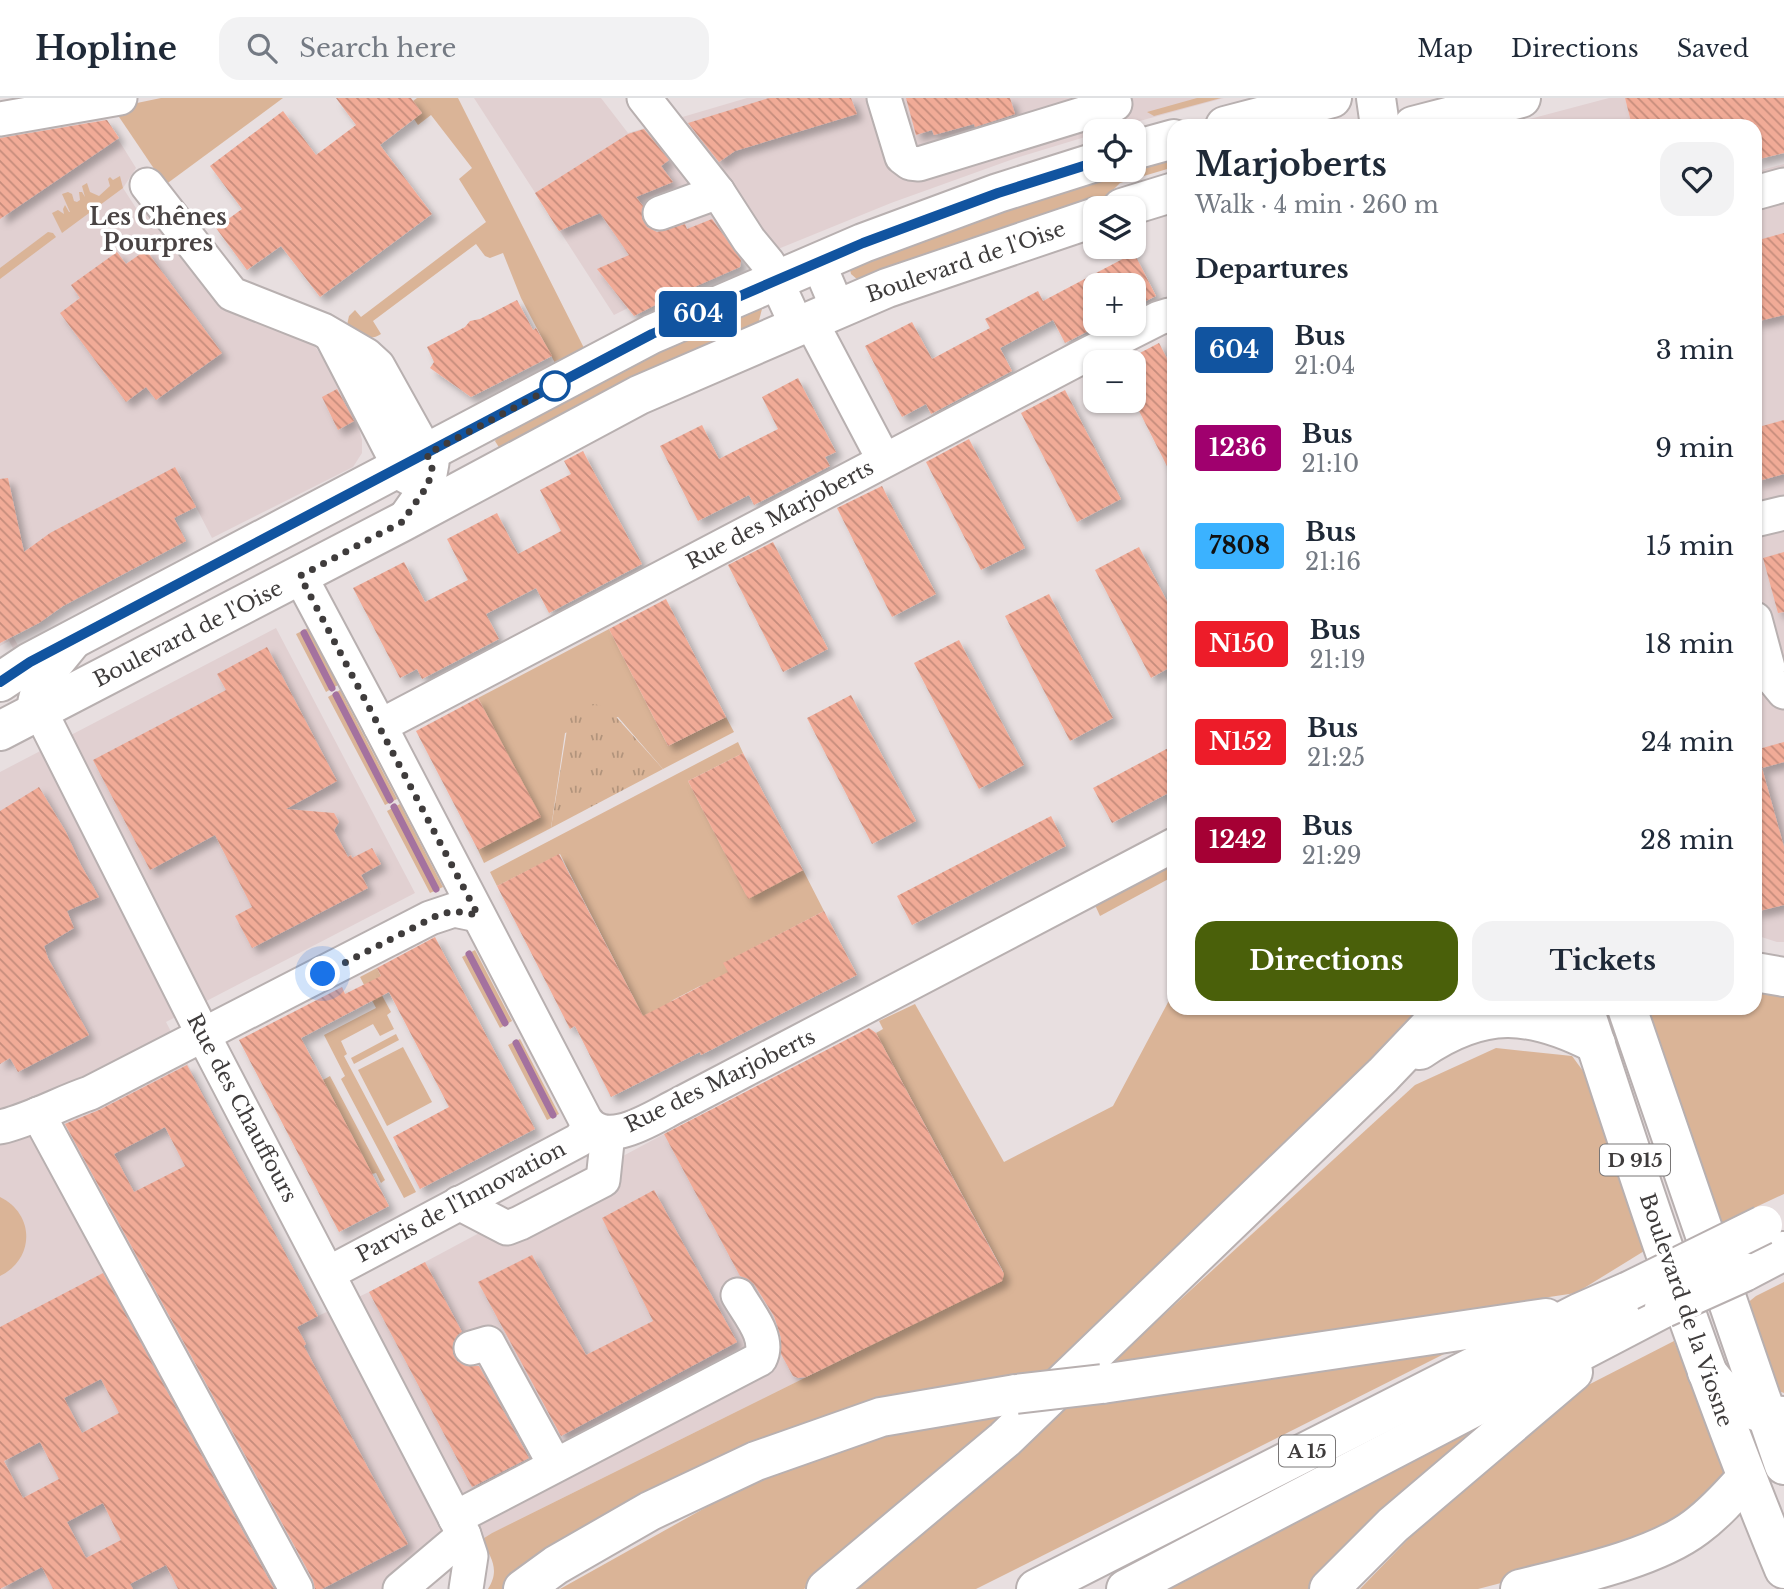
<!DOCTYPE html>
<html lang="en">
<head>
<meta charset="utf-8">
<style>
	:root { --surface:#fff; --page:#f2f2f3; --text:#1f2937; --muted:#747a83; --line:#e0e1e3; --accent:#4a600a }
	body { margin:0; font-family:"Libre Baskerville",serif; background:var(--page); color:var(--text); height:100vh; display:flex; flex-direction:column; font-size:26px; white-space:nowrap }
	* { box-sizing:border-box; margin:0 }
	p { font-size:23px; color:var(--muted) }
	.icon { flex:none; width:38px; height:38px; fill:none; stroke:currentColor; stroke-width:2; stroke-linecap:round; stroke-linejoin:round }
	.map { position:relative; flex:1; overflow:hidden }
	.sheet { position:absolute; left:1167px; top:21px; width:595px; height:896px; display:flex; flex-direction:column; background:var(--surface); border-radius:21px; box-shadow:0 2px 5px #0004 }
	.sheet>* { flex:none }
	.badge { padding:0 14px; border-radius:5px; font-size:24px; line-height:46px }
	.buttons { position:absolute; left:1083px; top:21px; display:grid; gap:14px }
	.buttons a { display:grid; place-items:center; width:63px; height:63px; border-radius:14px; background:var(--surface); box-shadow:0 2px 5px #0004; font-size:35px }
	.you { position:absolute; width:35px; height:35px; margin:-18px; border:5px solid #fff; border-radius:50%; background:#1a73e8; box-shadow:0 0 0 10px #1a73e833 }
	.map>.badge { position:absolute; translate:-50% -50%; box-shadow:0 0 0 4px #fff }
	h2 { padding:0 28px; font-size:26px; line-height:63px }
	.round { display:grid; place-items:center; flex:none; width:74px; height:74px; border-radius:21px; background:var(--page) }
	.overview { display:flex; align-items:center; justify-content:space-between; height:119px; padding:0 28px }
	h1 { font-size:33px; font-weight:700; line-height:52px }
	.cta { display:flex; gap:14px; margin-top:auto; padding:14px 28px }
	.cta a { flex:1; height:80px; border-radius:21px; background:var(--accent); color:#fff; font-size:28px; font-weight:700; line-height:80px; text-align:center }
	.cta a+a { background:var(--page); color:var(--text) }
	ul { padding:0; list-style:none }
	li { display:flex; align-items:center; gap:21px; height:98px; padding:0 28px }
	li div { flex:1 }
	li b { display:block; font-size:26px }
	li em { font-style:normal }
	li .badge { min-width:77px; font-weight:700; text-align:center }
	header { display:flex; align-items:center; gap:42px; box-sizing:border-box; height:98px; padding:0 35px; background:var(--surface); border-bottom:2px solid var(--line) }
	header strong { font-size:33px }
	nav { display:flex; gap:38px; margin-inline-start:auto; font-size:24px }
	.search { width:490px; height:63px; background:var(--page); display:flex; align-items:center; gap:18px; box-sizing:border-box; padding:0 24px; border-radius:21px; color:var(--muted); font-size:26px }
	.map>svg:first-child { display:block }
	.built { fill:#e1d0d1 }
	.green { fill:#dab497 }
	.park { fill:url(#park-tufts) }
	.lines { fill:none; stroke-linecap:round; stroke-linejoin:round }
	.stream { stroke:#a4729f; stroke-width:7 }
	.building { fill:url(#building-back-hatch); fill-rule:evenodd; filter:url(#shadow) }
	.minor-casing { stroke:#b8b0b0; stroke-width:37 }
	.major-casing { stroke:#b8b0b0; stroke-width:42 }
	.highway-casing { stroke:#b8b0b0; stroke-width:42 }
	.minor { stroke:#fff; stroke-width:33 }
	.major { stroke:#fff; stroke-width:38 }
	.highway { stroke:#fff; stroke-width:38 }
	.highway-bridge-casing { stroke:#b8b0b0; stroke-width:42; stroke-linecap:butt }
	.highway-bridge { stroke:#fff; stroke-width:38 }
	.line-casing { stroke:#fff; stroke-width:16 }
	.line { stroke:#1154a0; stroke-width:10 }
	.walk { stroke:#3f3c3c; stroke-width:7; stroke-dasharray:0 12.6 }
	.stop-dot { fill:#fff; stroke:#1154a0; stroke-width:3.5 }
	.labels { text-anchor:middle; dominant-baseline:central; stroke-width:7; stroke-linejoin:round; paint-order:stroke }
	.shield { fill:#fff; stroke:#797676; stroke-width:2 }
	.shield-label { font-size:19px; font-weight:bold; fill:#3f3c3c }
	.street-label { font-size:21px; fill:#3f3c3c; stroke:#fff }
	.neighbourhood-label { font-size:23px; font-weight:bold; fill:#494343; stroke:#fff }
</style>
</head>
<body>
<header>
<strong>Hopline</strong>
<div class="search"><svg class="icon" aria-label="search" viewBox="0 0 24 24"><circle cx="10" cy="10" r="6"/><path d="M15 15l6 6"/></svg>Search here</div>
<nav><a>Map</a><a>Directions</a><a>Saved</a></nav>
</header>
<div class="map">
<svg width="1784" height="1491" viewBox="0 0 1784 1491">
	<defs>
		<pattern id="park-tufts" width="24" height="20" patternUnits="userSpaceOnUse" patternTransform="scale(1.75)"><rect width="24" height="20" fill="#dab497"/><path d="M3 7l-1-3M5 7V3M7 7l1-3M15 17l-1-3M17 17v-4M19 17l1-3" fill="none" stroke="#b2947c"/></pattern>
		<pattern id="building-back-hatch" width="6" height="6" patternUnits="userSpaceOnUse" patternTransform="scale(1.75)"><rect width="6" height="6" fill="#f1ab97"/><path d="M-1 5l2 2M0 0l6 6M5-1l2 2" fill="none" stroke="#c58c7c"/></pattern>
		<filter id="shadow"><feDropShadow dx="6" dy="6" stdDeviation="3.5" flood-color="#0004"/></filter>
	</defs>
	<rect width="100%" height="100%" fill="#e8dfe0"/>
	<g class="built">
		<polygon points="474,0 601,0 628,35 747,0 1224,0 1103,33 1096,33 1095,36 1016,60 891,105 778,151 763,147 742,154 740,169 634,218 628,210 614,217"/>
		<polygon points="1609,0 1625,0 1632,28 1503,28"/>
		<polygon points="100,12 136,70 123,90 136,110 144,110 309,239 331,273 357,322 362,342 362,355 353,369 212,440 196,409 175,420 186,443 123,476 116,463 100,472 107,485 44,518 45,522 32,529 30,526 11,535 19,549 14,552 9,543 0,548 0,30"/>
		<polygon points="1784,66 1784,844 1777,844 1755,837 1755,74"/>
		<polygon points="276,530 415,795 166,924 318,1218 369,1194 666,1035 868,931 876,935 1003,1175 1002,1182 492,1435 443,1467 416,1491 0,1491 0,674"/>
	</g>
	<g class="green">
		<polygon points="161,0 283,0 165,87 113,10"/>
		<path d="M417,0h41l126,250 -29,15 -34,-65 -18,-45 -13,5 -5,-2 -9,-12 -103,77 8,13c-13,9 -23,-1 -34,-9l2,-9 6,-6 6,7 125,-95 -27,-43 13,-11 -41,-53 -13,10 -4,-6 8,-6 -9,-12z"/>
		<polygon points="1197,0 1221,0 1154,18 1147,14"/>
		<polygon points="1174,54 1174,69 1120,85 1106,99 1043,117 858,182 851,176 849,167 1091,78 1113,72 1134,72 1134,66"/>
		<polygon points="120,78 123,90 62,135 52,115 58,112 64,116 63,111 65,107 69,114 70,114 62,96 68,94 72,96 74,103 77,104 80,102 79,94 82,94 85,99 82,88 87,85 90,94 99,98 110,88 108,81 110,79 113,82"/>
		<polygon points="48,134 53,135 56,139 0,181 0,170"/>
		<polygon points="754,206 762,211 757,230 500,351 495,343 504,330"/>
		<polygon points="308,530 338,587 326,594 296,536"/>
		<polygon points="609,531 668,648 726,619 734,634 663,671 618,619 565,635 551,730 484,765 478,752 540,719 478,600"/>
		<polygon points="340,592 397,701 385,707 328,599"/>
		<polygon points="738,644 743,655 688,683 748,800 803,772 824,813 724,865 733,882 700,888 673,902 646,924 560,756 497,788 490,774"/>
		<polygon points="400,706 443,789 430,795 387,713"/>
		<polygon points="1174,767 1174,778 1100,818 1095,807"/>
		<polygon points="475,852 512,923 500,930 462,859"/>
		<polygon points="377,870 385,886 378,890 391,914 387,917 394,931 380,938 373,926 341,943 347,956 344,958 416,1094 404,1100 341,981 345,978 324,937 376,910 360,879"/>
		<path d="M1174,893v17h260l-377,364 -74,11 -475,206h-20c12,-19 4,-31 -7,-49l11,-7 510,-253 1,-9 -127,-238 7,-4 -4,-8 36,-17 89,158 109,-56z"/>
		<polygon points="1755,894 1784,897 1784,1096 1711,1130 1639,910 1755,910"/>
		<polygon points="396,936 399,942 354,966 351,960"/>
		<polygon points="520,941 559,1016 547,1022 508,947"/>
		<polygon points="403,949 432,1004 387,1028 358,972"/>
		<polygon points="1496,950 1572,958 1597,992 1649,1150 1576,1195 1111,1265 1415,987"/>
		<polygon points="330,978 385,1082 381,1085 376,1075 372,1076 323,982"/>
		<path d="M0,1099c35,17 35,62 0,79z"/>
		<polygon points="1784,1184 1784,1295 1776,1292 1741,1210 1756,1198"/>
		<polygon points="1674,1243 1730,1382 1636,1450 1478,1491 1360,1491 1475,1372 1553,1305"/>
		<polygon points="1454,1251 976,1491 846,1491 1060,1308"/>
		<polygon points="1536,1291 1420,1383 1308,1491 1163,1491"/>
		<polygon points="1013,1312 876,1437 804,1491 560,1491 762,1378 916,1324"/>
	</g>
	<path class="park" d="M595,606l14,5 54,60 -112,59 17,-105c6,-13 13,-18 27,-19z"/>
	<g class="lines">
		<g class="stream">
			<polyline points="304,535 332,590"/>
			<polyline points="336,597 390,702"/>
			<polyline points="394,709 436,791"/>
			<polyline points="469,856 505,925"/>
			<polyline points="516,945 553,1017"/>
		</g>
	</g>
	<g class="building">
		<polygon points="336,0 411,0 422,15 380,47 432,116 320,199 281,148 247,172 216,130 242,111 210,68 283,13 316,57 356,27"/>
		<polygon points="769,0 851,0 857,16 735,53 719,64 688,25"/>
		<polygon points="906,0 1010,0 1015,16 975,29 974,26 934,37 932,32 916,37"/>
		<polygon points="1625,0 1784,0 1784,55 1755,62 1755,28 1632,28"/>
		<polygon points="107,22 119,40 0,121 0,40"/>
		<polygon points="644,31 669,62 661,68 673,84 636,99 643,108 642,121 647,129 657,134 685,126 687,131 712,121 741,162 740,169 667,201 634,218 597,171 629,157 600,115 559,133 535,95 628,36"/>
		<polygon points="1784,135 1784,217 1755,224 1755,143"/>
		<polygon points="146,152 222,255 156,302 146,289 126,304 60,215 80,200 71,187 117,154 126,166"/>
		<polygon points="1134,155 1156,198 1134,209 1134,187 1096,187 1096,229 1065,245 1053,222 1000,250 1012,273 931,316 926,306 902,319 865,248 912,224 932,261 990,230 985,221 1038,193 1043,203"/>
		<polygon points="517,202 533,232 536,230 552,258 471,299 430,270 434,264 427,249 465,229 470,223 480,221"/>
		<polygon points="1159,245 1174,274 1174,382 1134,303 1134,258"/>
		<polygon points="798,280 836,354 825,359 830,368 754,407 749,397 698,423 660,348 702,327 719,361 778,331 762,299"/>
		<polygon points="337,291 354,323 338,332 322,299"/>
		<polygon points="1065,292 1121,401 1077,424 1021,315"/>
		<polygon points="1784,322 1784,376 1755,384 1755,330"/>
		<polygon points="969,341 1025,450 981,472 926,364"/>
		<polygon points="583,353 642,466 549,515 536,490 486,516 499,541 422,581 417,571 400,580 353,490 404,464 425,504 468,482 447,441 497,415 518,456 561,433 540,392 571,376 564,363"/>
		<polygon points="175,369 196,409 174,420 186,443 63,508 39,525 0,545 0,381 8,380 24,454 50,435"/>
		<polygon points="882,388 936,496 892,519 837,410"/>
		<polygon points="773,444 828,551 783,574 728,467"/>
		<polygon points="1139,449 1174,517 1174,567 1151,580 1095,472"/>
		<polygon points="1784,454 1784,514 1778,515 1763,460"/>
		<polygon points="1049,496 1113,620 1070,643 1005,518"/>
		<polygon points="666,501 726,619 668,648 609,531"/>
		<polygon points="959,542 1024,667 979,691 914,565"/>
		<polygon points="267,549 337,683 286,711 334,715 339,724 334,732 348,759 351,757 352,760 372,750 381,766 361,777 368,790 252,850 235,818 252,809 215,737 150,772 93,662 226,592 217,576"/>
		<polygon points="851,597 916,723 872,746 807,620"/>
		<polygon points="478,600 541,719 478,752 416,633"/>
		<polygon points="1784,644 1784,664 1762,670 1784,749 1784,807 1755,814 1755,652"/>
		<polygon points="1174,647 1174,692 1112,725 1093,690"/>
		<polygon points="743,655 803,772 748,801 688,683"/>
		<polygon points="39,689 66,734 81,767 99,799 67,813 74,830 44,848 48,860 89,937 18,974 10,960 0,966 0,713"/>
		<polygon points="1051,718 1066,748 912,827 897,798"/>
		<polygon points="559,756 643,918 728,874 723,865 824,813 857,877 701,957 700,954 611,999 575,928 570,931 497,788"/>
		<polygon points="435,839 535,1031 420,1091 393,1039 449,1009 389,894 301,940 389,1108 339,1134 239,942 342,889 345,896 381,878 377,870"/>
		<polygon points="869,930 876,935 1004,1176 1002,1183 996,1186 806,1279 798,1280 793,1278 781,1256 781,1240 774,1218 754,1186 748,1181 740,1178 664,1036"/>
		<path d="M187,967l131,251 -21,11 9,17 -2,2 104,198 -86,45h-7l-2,-9 -248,-456 34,-14zM165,1029l20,39 -51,26 -20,-38z"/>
		<polygon points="654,1092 737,1244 561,1338 478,1184 532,1157 586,1257 653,1223 602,1120"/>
		<polygon points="425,1164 462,1234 453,1245 453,1256 457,1263 466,1268 479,1268 529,1360 472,1389 369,1194"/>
		<path d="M103,1175l171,316h-96l-12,-24 -36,19 3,5h-80l-11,-22 -42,22v-262zM101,1281l18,34 -37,20 -18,-35zM40,1344l19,37 -36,19 -19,-37zM103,1405l18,37 -35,18 -19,-36z"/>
	</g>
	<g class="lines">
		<g class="minor-casing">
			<g id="minor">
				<polyline points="644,0 718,94 749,142 768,165 797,228"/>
				<polyline points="884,0 902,59 910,65 919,66 1115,6"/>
				<polyline points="0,21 120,0"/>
				<polyline points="147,87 232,196 323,232 366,257 378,268 432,365 428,387 402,424"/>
				<polyline points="1755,95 1784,87"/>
				<polyline points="660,115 718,94"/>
				<polyline points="818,164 838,211"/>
				<path d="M1174,219l-5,-2 -10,3 -81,41 -698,367 205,393c21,32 68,-2 95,-15l494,-259"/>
				<polyline points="810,222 884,362"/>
				<polyline points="332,239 400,370 407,379 419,384"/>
				<polyline points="1755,422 1784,415"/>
				<polyline points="300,478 380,628"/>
				<polyline points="1755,521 1770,577 1784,594"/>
				<polyline points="74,544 39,587 35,603 40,613 212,954 464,1437 471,1458 466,1491"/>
				<polyline points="38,1016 296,1491"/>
				<path d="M0,1029c31,-7 60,-24 90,-34l340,-175 24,-8 24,5"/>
				<polyline points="459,1105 507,1130 520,1125 603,1082 608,1035"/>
				<polyline points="329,1175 579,1042 590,1029"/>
				<polyline points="471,1250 488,1245 555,1367"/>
				<path d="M455,1420l305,-159c11,-21 -12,-46 -22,-64"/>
				<polyline points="400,1491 464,1437"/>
			</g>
		</g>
		<g class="major-casing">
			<g id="major">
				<polyline points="1376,0 1380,28"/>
				<polyline points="1225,28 1332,0"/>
				<polyline points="1413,28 1521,0"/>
				<polyline points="1134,52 1174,41"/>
				<polyline points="1122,110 1174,94"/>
				<polyline points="0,584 30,564 652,236 863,145 998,95 1096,64"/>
				<polyline points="0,633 402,424 639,297 887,190 1096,119"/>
				<path d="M1584,910c61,189 124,378 200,561"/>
				<polyline points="1627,910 1784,1367"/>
			</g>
		</g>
		<g class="highway-casing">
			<g id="highway">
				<polyline points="1755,874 1784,879"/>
				<path d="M1420,952c63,-43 110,-40 176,-6"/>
				<polyline points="1744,1174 1784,1153"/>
				<path d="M1707,1274c20,27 42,43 77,44"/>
				<polyline points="1102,1286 1546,1220"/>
				<polyline points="523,1491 556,1467 650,1413 756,1363 881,1319 1016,1296"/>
				<polyline points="826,1491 1005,1341 1383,977 1447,910"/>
				<polyline points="1036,1491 1579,1215 1629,1193"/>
				<polyline points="1126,1491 1664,1210"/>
				<polyline points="1329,1491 1393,1427 1573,1274"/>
				<path d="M1520,1491c52,-13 134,-30 176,-62 19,-14 35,-32 50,-49"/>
			</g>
		</g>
		<use href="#minor" class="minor"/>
		<use href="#major" class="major"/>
		<use href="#highway" class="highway"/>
		<g class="highway-bridge-casing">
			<g id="highway-bridge">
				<polyline points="1629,1193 1763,1127"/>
				<polyline points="1664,1210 1744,1174"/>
				<polyline points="1016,1296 1102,1286"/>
			</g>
		</g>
		<use href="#highway-bridge" class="highway-bridge"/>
	</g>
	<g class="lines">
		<g class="line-casing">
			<polyline id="line" points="0,584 30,564 652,236 863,145 998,95 1096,64"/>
		</g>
		<use href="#line" class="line"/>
		<polyline class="walk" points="323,876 438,817 454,813 478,817 300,478 402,424 428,387 432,370 427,356 557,287 555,288"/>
	</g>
	<circle class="stop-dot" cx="555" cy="288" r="14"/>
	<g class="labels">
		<g class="shield">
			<rect x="1600" y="1046.5" width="70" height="31" rx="5"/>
			<rect x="1279" y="1337.5" width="56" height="31" rx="5"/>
		</g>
		<g class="shield-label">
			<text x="1635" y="1062">D 915</text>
			<text x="1307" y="1353">A 15</text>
		</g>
		<g class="street-label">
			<text transform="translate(966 164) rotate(-19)">Boulevard de l'Oise</text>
			<text transform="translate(780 417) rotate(-28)">Rue des Marjoberts</text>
			<text transform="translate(188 536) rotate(-27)">Boulevard de l'Oise</text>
			<text transform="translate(720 983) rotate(-26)">Rue des Marjoberts</text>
			<text transform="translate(242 1010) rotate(62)">Rue des Chauffours</text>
			<text transform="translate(461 1104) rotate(-28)">Parvis de l'Innovation</text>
			<text transform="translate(1686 1212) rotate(71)">Boulevard de la Viosne</text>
		</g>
		<g class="neighbourhood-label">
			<text x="158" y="119">Les Chênes<tspan x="158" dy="26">Pourpres</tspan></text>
		</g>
	</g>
</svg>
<div class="buttons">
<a><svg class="icon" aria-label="locate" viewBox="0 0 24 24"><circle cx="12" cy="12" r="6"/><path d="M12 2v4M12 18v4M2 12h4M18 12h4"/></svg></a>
<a><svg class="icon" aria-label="layers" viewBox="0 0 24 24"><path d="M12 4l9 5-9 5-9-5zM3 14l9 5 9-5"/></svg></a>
<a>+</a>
<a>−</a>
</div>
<div class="you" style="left:323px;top:876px"></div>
<b class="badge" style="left:698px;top:216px;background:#1154a0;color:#fff">604</b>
<section class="sheet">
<div class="overview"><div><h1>Marjoberts</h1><p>Walk · 4 min · 260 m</p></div><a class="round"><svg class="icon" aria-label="heart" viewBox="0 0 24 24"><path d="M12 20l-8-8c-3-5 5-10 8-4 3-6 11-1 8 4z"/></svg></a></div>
<h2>Departures</h2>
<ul>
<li><span class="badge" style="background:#1154a0;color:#fff">604</span><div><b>Bus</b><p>21:04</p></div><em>3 min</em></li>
<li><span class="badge" style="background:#a0006e;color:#fff">1236</span><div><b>Bus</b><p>21:10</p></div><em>9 min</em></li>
<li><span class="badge" style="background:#3bb2ff;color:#111">7808</span><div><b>Bus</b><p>21:16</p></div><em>15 min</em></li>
<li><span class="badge" style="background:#ed1c29;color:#fff">N150</span><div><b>Bus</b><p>21:19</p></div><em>18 min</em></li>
<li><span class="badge" style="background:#ed1c29;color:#fff">N152</span><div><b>Bus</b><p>21:25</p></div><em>24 min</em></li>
<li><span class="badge" style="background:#a50034;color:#fff">1242</span><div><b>Bus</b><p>21:29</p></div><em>28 min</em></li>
</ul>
<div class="cta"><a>Directions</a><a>Tickets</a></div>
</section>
</div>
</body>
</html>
